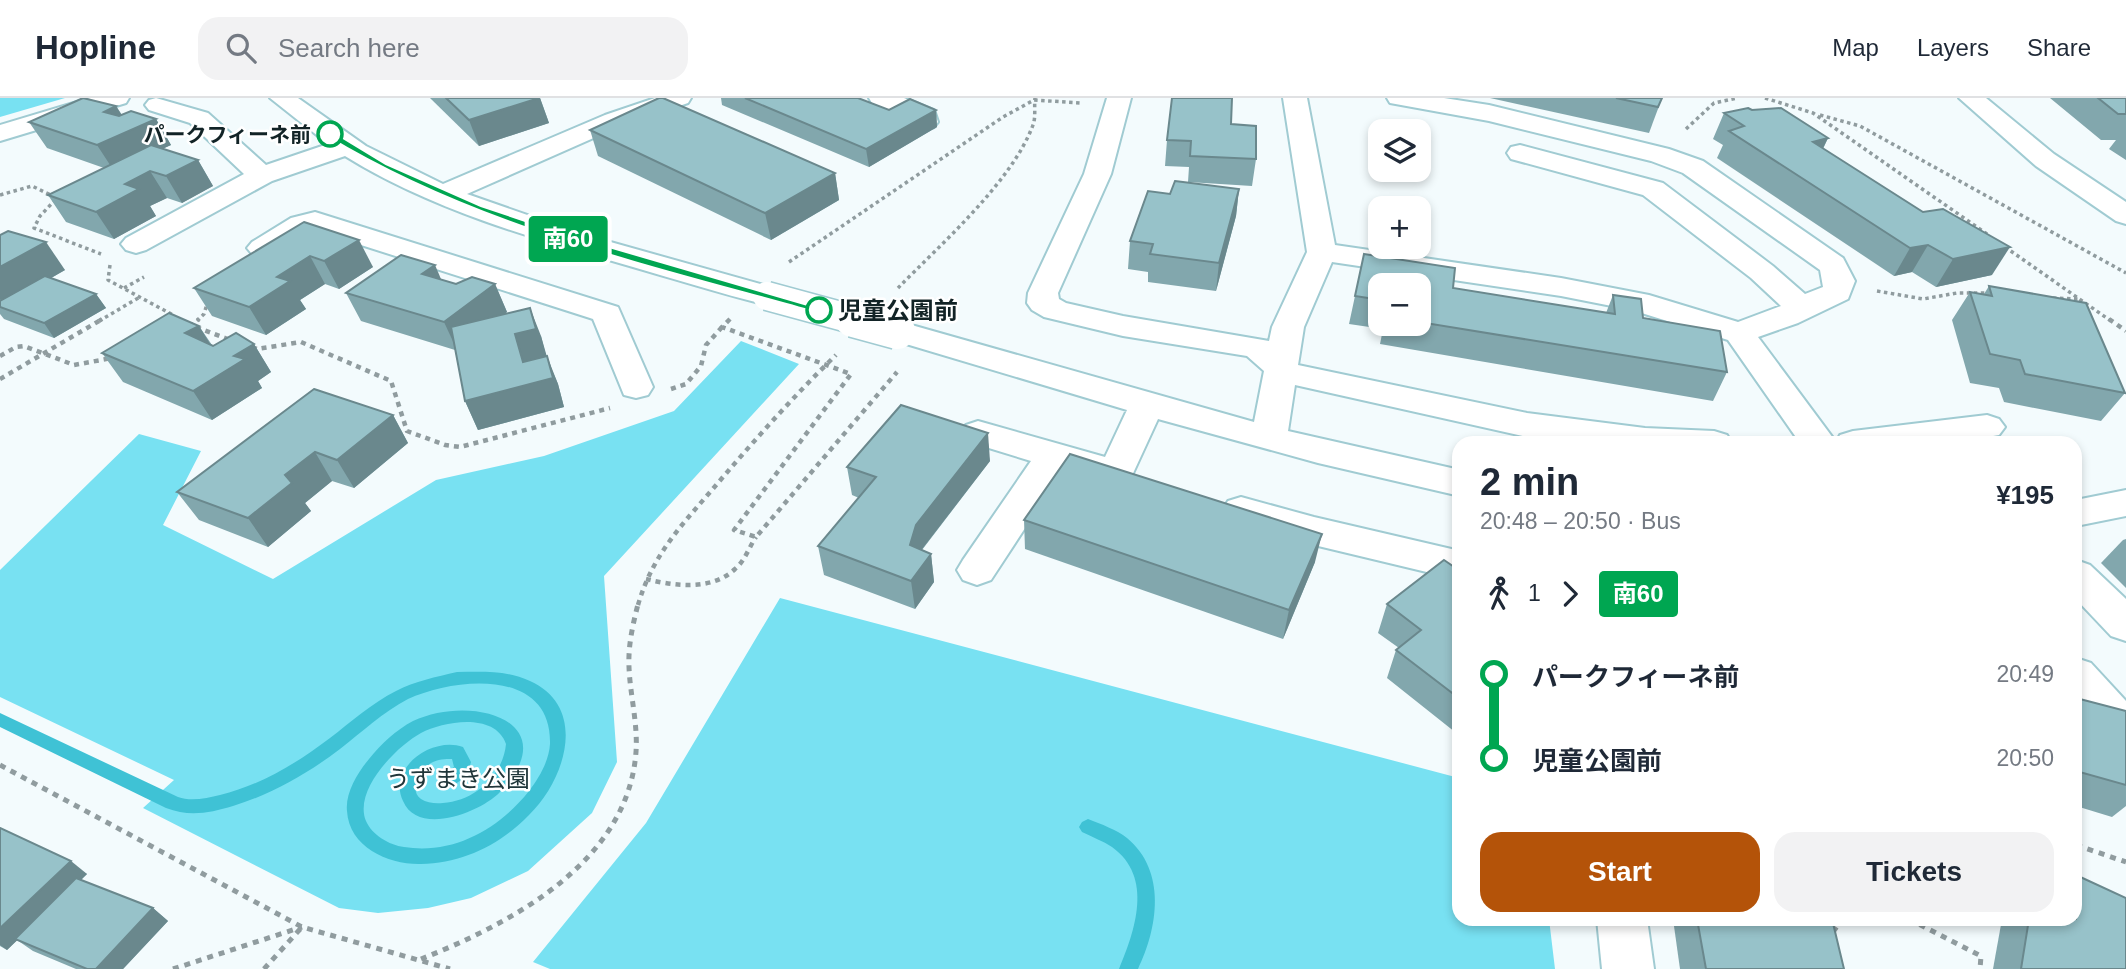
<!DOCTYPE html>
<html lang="en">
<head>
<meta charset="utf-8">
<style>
	:root { --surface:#fff; --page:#f2f2f3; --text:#1f2937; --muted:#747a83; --line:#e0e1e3; --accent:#b45309 }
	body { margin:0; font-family:Arial,"Noto Sans JP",sans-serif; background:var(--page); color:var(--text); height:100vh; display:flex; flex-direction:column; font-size:26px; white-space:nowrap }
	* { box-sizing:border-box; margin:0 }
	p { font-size:23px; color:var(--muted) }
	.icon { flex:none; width:38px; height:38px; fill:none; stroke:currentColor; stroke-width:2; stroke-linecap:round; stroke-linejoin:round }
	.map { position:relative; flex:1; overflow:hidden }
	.drawer { position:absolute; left:1452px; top:338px; width:630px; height:490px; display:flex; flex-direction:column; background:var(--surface); border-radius:21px; box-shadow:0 4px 10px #0003 }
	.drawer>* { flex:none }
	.badge { padding:0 14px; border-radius:5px; font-size:24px; line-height:46px }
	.tools { position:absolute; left:1368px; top:21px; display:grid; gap:14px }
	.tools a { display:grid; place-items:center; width:63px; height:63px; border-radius:14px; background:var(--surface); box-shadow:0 4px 10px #0003; font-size:35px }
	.map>.badge { position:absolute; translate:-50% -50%; box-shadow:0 0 0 4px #fff }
	.legs { display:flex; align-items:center; gap:10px; height:77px; padding:0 28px; font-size:23px }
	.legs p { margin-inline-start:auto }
	.overview { display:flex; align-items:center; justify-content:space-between; height:119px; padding:0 28px }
	h1 { font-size:38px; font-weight:700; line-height:52px }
	.action { display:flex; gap:14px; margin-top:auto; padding:14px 28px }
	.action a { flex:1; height:80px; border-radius:21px; background:var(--accent); color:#fff; font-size:28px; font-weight:700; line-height:80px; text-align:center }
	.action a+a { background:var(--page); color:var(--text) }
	ul { padding:0 28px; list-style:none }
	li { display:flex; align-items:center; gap:24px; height:84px; font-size:26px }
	li i { display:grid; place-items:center; width:10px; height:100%; margin:0 9px; background:currentColor }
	li i::after { content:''; width:18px; height:18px; margin:-9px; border:5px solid; border-radius:50%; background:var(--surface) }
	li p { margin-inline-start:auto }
	li:first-child i { background:linear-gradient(#0000 50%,currentColor 0) }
	li:last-child i { background:linear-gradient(currentColor 50%,#0000 0) }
	header { display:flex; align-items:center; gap:42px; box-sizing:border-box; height:98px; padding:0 35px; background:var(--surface); border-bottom:2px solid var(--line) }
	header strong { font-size:33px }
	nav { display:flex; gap:38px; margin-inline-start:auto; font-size:24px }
	.search { width:490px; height:63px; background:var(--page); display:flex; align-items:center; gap:18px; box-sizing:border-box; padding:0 24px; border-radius:21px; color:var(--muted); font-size:26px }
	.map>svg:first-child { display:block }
	.green { fill:#78e1f2 }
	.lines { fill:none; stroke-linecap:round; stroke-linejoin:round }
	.stream { fill:#3fc2d5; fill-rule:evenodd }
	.minor-casing { stroke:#a0cbd2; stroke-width:4 }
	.path-far2 { stroke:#909c9f; stroke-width:3.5; stroke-dasharray:3.5 3.5; stroke-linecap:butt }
	.path-far1 { stroke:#909c9f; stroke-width:4.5; stroke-dasharray:5 5; stroke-linecap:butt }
	.path { stroke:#909c9f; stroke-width:5; stroke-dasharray:6 6; stroke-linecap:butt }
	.minor { fill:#fff; fill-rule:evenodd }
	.minor-bridge-far1-casing { stroke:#a0cbd2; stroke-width:31; stroke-linecap:butt }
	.minor-bridge-casing { stroke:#a0cbd2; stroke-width:39; stroke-linecap:butt }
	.path-bridge { stroke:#909c9f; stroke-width:4.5; stroke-dasharray:5 5; stroke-linecap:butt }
	.minor-bridge-far1 { stroke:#fff; stroke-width:28 }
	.minor-bridge { stroke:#fff; stroke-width:36 }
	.wall { fill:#82a7ad; fill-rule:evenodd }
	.shaded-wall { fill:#6a888d }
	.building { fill:#97c2c9; stroke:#6a888d; stroke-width:2 }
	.line-1 { fill:#00a651; stroke:#fff; stroke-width:2 }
	.stop-1-dot { fill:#fff; stroke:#00a651; stroke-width:3.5 }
	.labels { text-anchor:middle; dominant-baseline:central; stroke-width:5; stroke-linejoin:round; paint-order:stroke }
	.far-stop-label { font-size:21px; font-weight:bold; fill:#122326; stroke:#fff; text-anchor:end }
	.stop-label { font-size:24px; font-weight:bold; fill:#122326; stroke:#fff; text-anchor:start }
	.park-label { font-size:24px; fill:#20363a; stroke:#fff }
</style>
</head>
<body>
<header>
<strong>Hopline</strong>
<div class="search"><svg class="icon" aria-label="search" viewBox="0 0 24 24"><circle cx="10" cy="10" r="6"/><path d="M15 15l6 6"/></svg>Search here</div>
<nav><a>Map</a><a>Layers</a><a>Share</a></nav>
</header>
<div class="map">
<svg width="2126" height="871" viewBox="0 0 2126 871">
	<rect width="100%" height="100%" fill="#f3fbfd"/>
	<g class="green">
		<polygon points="0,0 65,0 0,19"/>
		<polygon points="741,243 799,266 604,478 617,664 592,715 528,773 471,800 428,810 378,815 339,810 143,710 174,682 0,599 0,472 139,336 201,353 163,427 273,481 436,382 544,358 674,313"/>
		<polygon points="780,500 1459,680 1460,821 1549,821 1555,871 550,871 533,864 646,725"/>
	</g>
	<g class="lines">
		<g class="stream">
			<path d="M457,574c26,0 50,-2 73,9 59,27 35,99 -1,134 -29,30 -66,48 -108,49 -31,1 -72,-16 -74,-53 -2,-18 11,-39 22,-52 12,-15 27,-29 44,-38 60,-28 154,1 87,71 -19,20 -82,45 -97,9 -5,-11 -4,-19 1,-30 6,-10 13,-16 23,-21 12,-5 24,-7 36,-3l8,15c-3,14 -9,20 -22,24l-6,-2 -2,-5 2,-5 11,-7 -2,-8c-7,0 -14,0 -21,4 -10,7 -23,27 -10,36 6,4 15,5 22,4 31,-2 60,-27 63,-59 -11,-32 -62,-23 -85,-11 -24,13 -68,57 -55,88 6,14 23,24 38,26 49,8 95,-18 125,-56 10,-13 20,-30 21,-47 2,-76 -94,-67 -142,-45 -25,13 -46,33 -68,50 -33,25 -68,45 -107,57 -23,7 -44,11 -67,2l-166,-81v-14l178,84c13,5 29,1 42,-2 41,-10 77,-32 110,-57 21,-16 42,-35 66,-47 19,-10 40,-14 61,-19z"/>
			<path d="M1088,721c13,5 29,11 39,19 40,33 31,90 11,131h-19c16,-38 35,-92 -7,-122 -9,-6 -20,-10 -30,-15l-3,-5 3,-5z"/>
		</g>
		<g class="minor-casing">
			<g id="minor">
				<polygon points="90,0 129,0 126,5 0,43 0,27"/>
				<path d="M156,0l52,15 58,52 62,-21 -58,-46h28l68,48 77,38 162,-69 50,-17h36l-3,5 -65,22 -156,69 115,40 196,55 5,7 -5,7 -11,2c-45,-11 -89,-25 -134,-38 -98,-28 -201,-57 -288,-111l-73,25 -126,69 -10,3 -10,-3 -5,-6 5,-6 118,-64 -54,-51 -41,-13 -4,-5 4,-5z"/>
				<polygon points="869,0 904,0 934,12 938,24 934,29 925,32 916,29 912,21 872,5"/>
				<polygon points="1107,0 1131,0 1111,76 1058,195 1059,201 1066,205 1123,218 1269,243 1272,229 1307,154 1283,0 1307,0 1335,147 1561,180 1649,197 1738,224 1781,208 1751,180 1643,97 1511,61 1507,55 1511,49 1520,47 1663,85 1773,168 1805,196 1823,189 1820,172 1683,75 1651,63 1489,23 1390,5 1387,0 1444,0 1489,7 1669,51 1703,63 1843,160 1855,183 1848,201 1798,225 1758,239 1836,344 1840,337 1853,333 1987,317 1999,321 2005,329 1999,337 1952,345 1800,345 1728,242 1632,212 1561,198 1332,164 1304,229 1298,267 1527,315 1645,330 1714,333 1727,337 1732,345 1575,345 1527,339 1295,287 1288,333 1460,372 1460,398 1318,365 1158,321 1129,384 1116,388 1063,372 991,482 977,487 963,482 957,472 963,462 1031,363 966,343 960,335 966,327 978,323 1105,359 1127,312 886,240 881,233 886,226 897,223 908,226 1254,324 1264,273 1247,258 1123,238 1044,219 1032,212 1027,205 1028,195 1084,76"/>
				<polygon points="1959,0 1986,0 2054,56 2126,104 2126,126 2116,123 2036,68"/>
				<path d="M315,114l303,95 35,80 -5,8 -12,3 -12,-3 -31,-76 -3,-1 -276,-88c-22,8 -38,30 -62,24l-5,-6 5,-6 39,-24z"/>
				<polygon points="2126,392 2126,418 2076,428 2076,402"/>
				<polygon points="1241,399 1314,419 1460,453 1460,482 1314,447 1228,421 1222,412 1228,403"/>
				<polygon points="2076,462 2090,467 2126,501 2126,543 2111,538 2076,501"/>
				<polygon points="2076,560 2091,565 2126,603 2126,652 2110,646 2076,606"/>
				<polygon points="1597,821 1647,821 1654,871 1602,871"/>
			</g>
		</g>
		<g class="path-far2">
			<polyline points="1765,0 1813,15 1987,136"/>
			<polyline points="1820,17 1860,28 2126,175"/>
			<polyline points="1686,31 1714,5 1737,0"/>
			<polyline points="0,97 32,88 57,100 40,118 34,130 101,156"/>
			<polyline points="2005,149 2111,223"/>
			<polyline points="789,164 1003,19 1034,2 1081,5"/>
			<polyline points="110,167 108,182 173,217"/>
			<polyline points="124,190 144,179"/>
			<path d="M898,190c42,-43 114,-106 135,-163 3,-8 1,-18 2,-27"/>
			<polyline points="1877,193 1923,201 1957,195 1989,195"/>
			<polyline points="2053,200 2080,201"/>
			<polyline points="99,223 140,199"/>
			<polyline points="197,223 204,216 207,206"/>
		</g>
		<g class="path-far1">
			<polyline points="730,221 722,229 851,276 734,432 756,439 897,274"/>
			<polyline points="2109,221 2126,233"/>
			<polyline points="99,223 102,221"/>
			<polyline points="190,229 199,221"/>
			<polyline points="196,229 230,242"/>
			<polyline points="252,249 257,251 301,244 391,283 407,333 445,347 460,349 610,310"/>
			<polyline points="0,258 16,249 24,248 74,267 112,260"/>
			<polyline points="671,291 686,286 701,268 706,247 722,229"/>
			<path d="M646,481c28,7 66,12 89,-10 10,-8 14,-22 21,-32"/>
			<path d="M638,507c16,-55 49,-85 85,-128 36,-42 73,-83 113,-122"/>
		</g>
		<g class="path">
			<polyline points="0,667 302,829 450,871"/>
			<polyline points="2076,747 2126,764"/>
			<polyline points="1909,821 1981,858 1980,871"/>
			<polyline points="1833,834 1842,821"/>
			<path d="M421,861c91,-36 207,-97 215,-207 2,-29 -6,-57 -7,-85 -1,-22 4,-43 9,-63"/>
			<polyline points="173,871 302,829"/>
			<polyline points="264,871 302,829"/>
		</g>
		<use href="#minor" class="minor"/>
		<g class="minor-bridge-far1-casing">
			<polyline id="minor-bridge-far1" points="767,198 859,223"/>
		</g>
		<g class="minor-bridge-casing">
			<polyline id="minor-bridge" points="853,221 897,233"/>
		</g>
		<polyline class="path-bridge" points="0,281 99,223"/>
		<use href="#minor-bridge-far1" class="minor-bridge-far1"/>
		<use href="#minor-bridge" class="minor-bridge"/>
	</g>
	<g class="wall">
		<polygon points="430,0 540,0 549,25 479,48"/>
		<polygon points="721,0 858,0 889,12 936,12 937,29 869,69 722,7"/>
		<polygon points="1490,0 1662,0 1649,35"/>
		<polygon points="2050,0 2126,0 2126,62 2109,51 2116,42 2101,42"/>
		<polygon points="116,8 122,17 156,21 171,47 162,51 198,62 213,88 182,105 167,100 150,108 156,118 114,141 66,124 48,97 104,70 47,50 29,24"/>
		<polygon points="1724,15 1828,40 1823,51 1992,177 1936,189 1912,174 1894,178 1717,60 1723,47 1713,41"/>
		<polygon points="1231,26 1256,61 1252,88 1188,84 1189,69 1165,68 1167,42"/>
		<polygon points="590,32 835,75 839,102 771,142 598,58"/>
		<polygon points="1239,91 1236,118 1216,193 1148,184 1148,174 1128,171 1130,143 1170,96"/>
		<polygon points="304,124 373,169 339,191 325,186 300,202 306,211 266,237 212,218 194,190"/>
		<polygon points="0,136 65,172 51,180 96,196 106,210 54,240 4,221 0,216"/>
		<path d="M1364,156l89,34 153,25 7,-18 30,23 84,54 -14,29 -333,-57 3,-15 -34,-5zM1381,187h38v39h-38z"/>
		<polygon points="441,182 456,186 495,186 507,214 504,216 541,238 546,258 558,286 564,309 478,332 465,303 455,252 361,223 346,195"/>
		<polygon points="1989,188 2125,295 2101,323 2004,304 1999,290 1970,285 1952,222 1970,194 1984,196"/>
		<polygon points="199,228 212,247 213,248 254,246 271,274 258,283 262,290 212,322 123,284 102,255"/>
		<polygon points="393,317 408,345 354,390 332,383 305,405 311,413 268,449 199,422 177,394"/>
		<polygon points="990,363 922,452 931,456 934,484 915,511 824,477 818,448 859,400 852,397 847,369"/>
		<polygon points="1024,422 1315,464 1283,541 1025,451"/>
		<polygon points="2126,441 2126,490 2101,465 2123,442"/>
		<polygon points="1460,473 1460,638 1387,580 1396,552 1399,550 1378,535 1387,506"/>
		<polygon points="2076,600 2126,687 2126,708 2112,719 2076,708"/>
		<polygon points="0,730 87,776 81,782 153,810 168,823 123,871 76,871 33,853 17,842 7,852 0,848"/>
		<polygon points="1673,821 1832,821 1844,871 1680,871"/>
		<polygon points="2002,821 2076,821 2126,871 1993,871"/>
	</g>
	<g class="shaded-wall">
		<polygon points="540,0 549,25 479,48 469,22"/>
		<polygon points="116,8 131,32 156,21 171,47 114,73 97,47 104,14"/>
		<polygon points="936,12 937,29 869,69 866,51"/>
		<polygon points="1828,40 1815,66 1813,44"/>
		<polygon points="198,62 213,88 182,105 166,78"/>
		<polygon points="150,73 167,100 150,108 156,118 114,141 96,114 125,86"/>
		<polygon points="835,75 839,102 771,142 765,115"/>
		<polygon points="1239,91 1236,118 1216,193 1219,165"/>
		<polygon points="359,142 373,169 339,191 324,163"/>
		<polygon points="46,144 65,172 4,207 0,201 0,169"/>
		<polygon points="1928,147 1912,174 1894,178 1910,150"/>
		<polygon points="2010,149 1992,177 1936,189 1953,161"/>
		<polygon points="310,158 325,186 300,202 306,211 266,237 249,209 277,179"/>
		<polygon points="435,167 447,195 422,176"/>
		<polygon points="495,186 507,214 457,252 444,224"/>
		<polygon points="96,196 106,210 54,240 44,225"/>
		<polygon points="530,210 541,238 547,259 547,258 558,286 564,309 478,332 465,303 523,264 515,236"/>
		<polygon points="199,228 217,257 185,235"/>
		<polygon points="254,246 271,274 258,283 262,290 212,322 193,293 234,258"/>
		<polygon points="393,317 408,345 354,390 337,362"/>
		<polygon points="988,335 990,363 919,455 910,447 916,427"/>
		<polygon points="315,354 332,383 305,405 311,413 268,449 248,420 285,377"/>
		<polygon points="1322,436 1315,464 1283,541 1289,512"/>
		<polygon points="931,456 934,484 915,511 911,483"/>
		<polygon points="71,763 87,776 7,852 0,847 0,830"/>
		<polygon points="153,810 168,823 123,871 96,871"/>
	</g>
	<g class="building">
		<polygon points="83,0 116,8 104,14 119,18 131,13 156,21 97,47 29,24"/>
		<polygon points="446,0 539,0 469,22"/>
		<polygon points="659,0 663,0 835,75 765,115 590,32"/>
		<polygon points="745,0 858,0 889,12 910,1 936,12 866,51"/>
		<polygon points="1172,0 1232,0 1231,26 1256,28 1256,61 1190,58 1191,43 1167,42"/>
		<polygon points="1616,0 1662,0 1658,9"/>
		<polygon points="2098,0 2126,0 2126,16 2118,16"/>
		<polygon points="1748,10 1752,12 1781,10 1828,40 1813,44 1923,114 1943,111 2010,149 1953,161 1928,147 1910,150 1729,33 1744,28 1724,15"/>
		<polygon points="151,47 198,62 166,78 150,73 125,86 139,91 96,114 48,97"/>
		<polygon points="1175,83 1239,91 1219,165 1150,156 1153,146 1130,143 1148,93 1170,96"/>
		<polygon points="304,124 359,142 324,163 310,158 277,179 290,183 249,209 194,190"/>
		<polygon points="8,133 46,144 0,169 0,137"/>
		<polygon points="1364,156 1455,170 1453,190 1615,216 1613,197 1641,201 1643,220 1720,233 1727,274 1419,224 1419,187 1381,187 1381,202 1355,198"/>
		<polygon points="401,157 435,167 422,176 456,186 472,179 495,186 444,224 346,195"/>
		<polygon points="45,178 96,196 44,225 0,209 0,203"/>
		<polygon points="1989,188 2086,205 2125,295 2025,276 2020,262 1990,256 1970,194 1992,198"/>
		<polygon points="530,210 536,231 515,236 523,264 547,258 553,280 465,303 451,229"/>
		<polygon points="169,215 199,228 185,235 213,248 236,235 254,246 234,258 245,261 193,293 102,255"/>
		<polygon points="314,291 393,317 337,362 315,354 285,377 292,385 248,420 177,394"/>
		<polygon points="901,307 988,335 916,427 910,447 931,456 911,483 818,448 876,379 847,369"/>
		<polygon points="1070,356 1322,436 1289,512 1024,422"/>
		<polygon points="1444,462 1460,473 1460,601 1396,552 1421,532 1387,506"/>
		<polygon points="2076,600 2126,613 2126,687 2076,673"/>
		<polygon points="0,730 71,763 0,830"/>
		<polygon points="2076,777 2126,800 2126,871 2021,871 2029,821 2076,821"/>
		<polygon points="76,780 153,810 96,871 87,871 15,841"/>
		<polygon points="1697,821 1832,821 1844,871 1706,871"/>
	</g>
	<path class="line-1" d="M327,34h6l53,32 95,42 80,27 264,77 -10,2c-167,-47 -338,-85 -488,-176z"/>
	<g class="stop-1-dot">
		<circle cx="330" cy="36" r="12"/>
		<circle cx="819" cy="212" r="12"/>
	</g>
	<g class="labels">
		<g class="far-stop-label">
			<text x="311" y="36">パークフィーネ前</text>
		</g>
		<g class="stop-label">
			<text x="838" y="212">児童公園前</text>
		</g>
		<g class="park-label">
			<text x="458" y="680">うずまき公園</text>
		</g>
	</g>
</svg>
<div class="tools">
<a><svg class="icon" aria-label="layers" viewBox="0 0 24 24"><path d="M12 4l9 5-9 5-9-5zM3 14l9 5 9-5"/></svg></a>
<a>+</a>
<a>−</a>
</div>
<b class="badge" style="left:568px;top:141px;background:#00a651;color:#fff">南60</b>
<section class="drawer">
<div class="overview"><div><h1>2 min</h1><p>20:48 – 20:50 · Bus</p></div><b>¥195</b></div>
<div class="legs"><svg class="icon" aria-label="walk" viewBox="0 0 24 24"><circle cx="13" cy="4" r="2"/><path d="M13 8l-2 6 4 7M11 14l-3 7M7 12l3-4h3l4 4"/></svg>1<svg class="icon" aria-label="forward" viewBox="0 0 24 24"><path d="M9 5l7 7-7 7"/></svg><b class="badge" style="background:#00a651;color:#fff">南60</b></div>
<ul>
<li><i style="color:#00a651"></i><b>パークフィーネ前</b><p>20:49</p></li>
<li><i style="color:#00a651"></i><b>児童公園前</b><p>20:50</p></li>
</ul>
<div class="action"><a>Start</a><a>Tickets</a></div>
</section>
</div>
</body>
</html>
